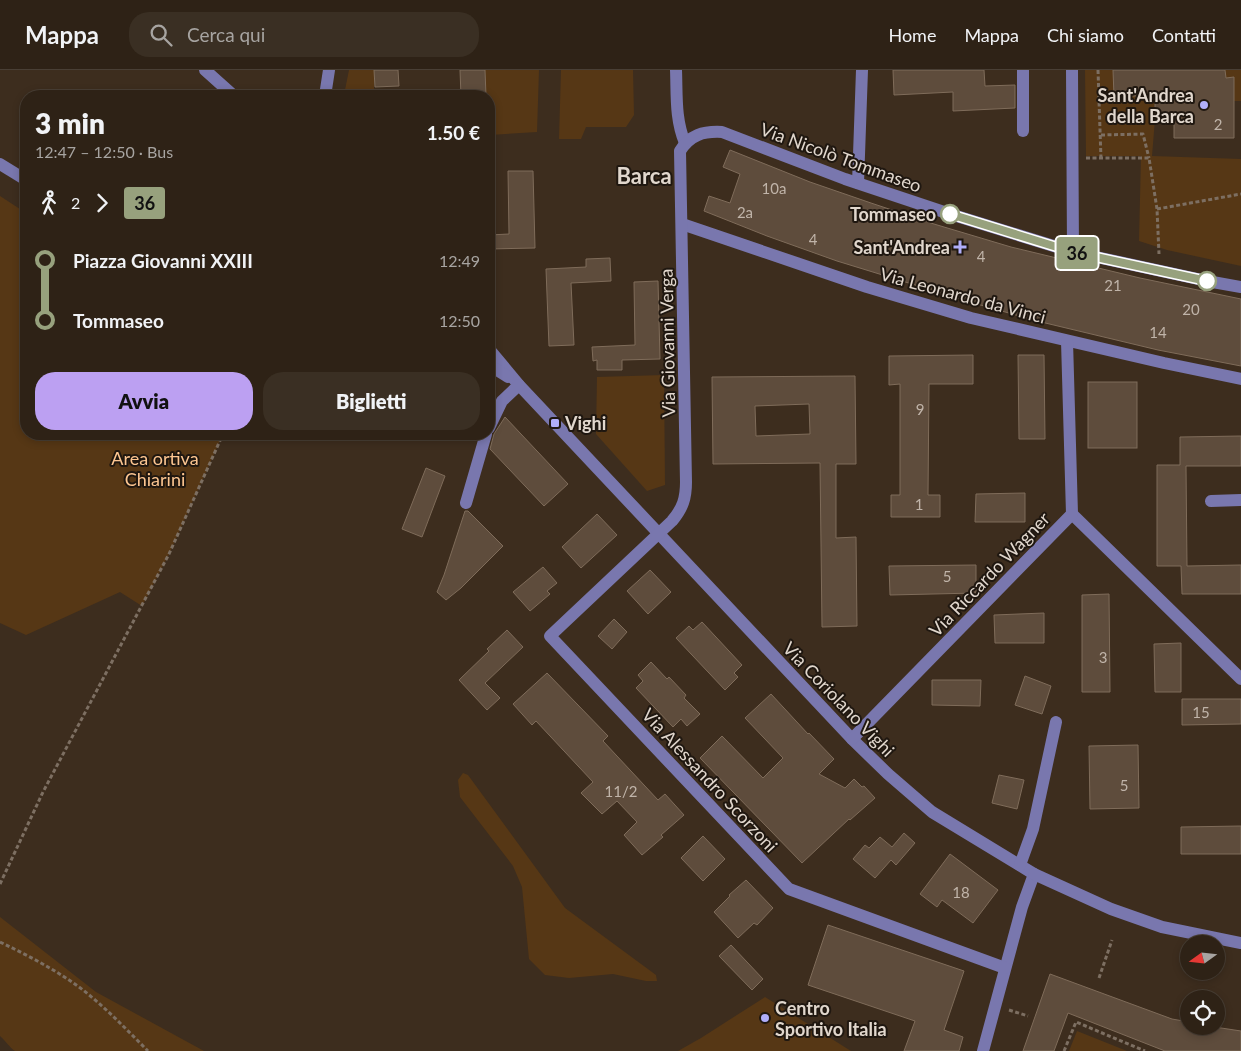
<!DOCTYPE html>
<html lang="it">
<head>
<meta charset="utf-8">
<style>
	:root { --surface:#2e2216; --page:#3a2f23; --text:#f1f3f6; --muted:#a7a4a1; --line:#493f35; --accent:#bca0f2 }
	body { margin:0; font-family:Lato,sans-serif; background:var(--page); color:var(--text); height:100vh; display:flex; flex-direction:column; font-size:19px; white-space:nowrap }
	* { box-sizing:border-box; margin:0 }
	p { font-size:16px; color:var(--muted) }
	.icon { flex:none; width:28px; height:28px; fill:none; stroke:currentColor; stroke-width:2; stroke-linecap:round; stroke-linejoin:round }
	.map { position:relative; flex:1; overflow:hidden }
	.side { position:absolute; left:20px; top:20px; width:475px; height:350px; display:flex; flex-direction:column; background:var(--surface); border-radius:20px; box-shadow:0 2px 8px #0003,0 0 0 1px var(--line) }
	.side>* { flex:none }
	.badge { padding:0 10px; border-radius:4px; font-size:18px; line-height:32px }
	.needle { width:32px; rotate:255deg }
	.controls { position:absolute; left:1180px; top:865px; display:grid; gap:10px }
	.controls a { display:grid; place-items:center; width:45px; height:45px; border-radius:50%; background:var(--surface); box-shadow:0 2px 8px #0003,0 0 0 1px var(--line); font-size:25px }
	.map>.badge { position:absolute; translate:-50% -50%; box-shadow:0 0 0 2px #fff }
	.legs { display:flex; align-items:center; gap:8px; height:55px; padding:0 15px; font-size:16px }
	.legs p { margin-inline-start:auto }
	.head { display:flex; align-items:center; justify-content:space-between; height:85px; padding:0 15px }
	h1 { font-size:28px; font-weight:800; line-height:38px }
	.cta { display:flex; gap:10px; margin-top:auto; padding:10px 15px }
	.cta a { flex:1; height:58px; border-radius:20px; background:var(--accent); color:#111; font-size:20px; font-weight:800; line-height:58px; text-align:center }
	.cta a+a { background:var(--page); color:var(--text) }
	ul { padding:0 15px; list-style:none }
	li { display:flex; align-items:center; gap:18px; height:60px; font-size:19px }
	li i { display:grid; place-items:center; width:8px; height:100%; margin:0 6px; background:currentColor }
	li i::after { content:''; width:12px; height:12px; margin:-6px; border:4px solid; border-radius:50%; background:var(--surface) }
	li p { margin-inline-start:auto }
	li:first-child i { background:linear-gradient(#0000 50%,currentColor 0) }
	li:last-child i { background:linear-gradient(currentColor 50%,#0000 0) }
	header { display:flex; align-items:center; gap:30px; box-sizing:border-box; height:70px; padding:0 25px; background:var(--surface); border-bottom:1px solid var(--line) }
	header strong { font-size:24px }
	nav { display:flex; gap:28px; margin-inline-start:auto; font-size:18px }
	.search { width:350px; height:45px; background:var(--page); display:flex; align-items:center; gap:12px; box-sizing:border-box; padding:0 18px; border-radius:20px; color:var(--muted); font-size:19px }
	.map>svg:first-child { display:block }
	.green { fill:#563715 }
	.building { fill:#5e4c3c; stroke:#7f6c5a; fill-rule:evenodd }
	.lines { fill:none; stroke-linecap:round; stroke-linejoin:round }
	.path { stroke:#7d6f62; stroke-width:3; stroke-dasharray:4 2.5; stroke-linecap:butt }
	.minor { stroke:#7977ae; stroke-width:12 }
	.line-1-casing { stroke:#fff; stroke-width:11 }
	.line-1 { stroke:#97a17d; stroke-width:8 }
	.poi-dot { fill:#b0aefa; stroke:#1f1710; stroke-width:2 }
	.stop-1-dot { fill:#fff; stroke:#97a17d; stroke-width:2.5 }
	.labels { text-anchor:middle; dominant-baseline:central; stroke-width:4; stroke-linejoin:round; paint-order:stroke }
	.number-label { font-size:15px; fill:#c0b4a9 }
	.poi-label { font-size:18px; font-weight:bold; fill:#e1d7cd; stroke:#1f1710; text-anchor:end }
	.street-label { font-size:18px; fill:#e1d7cd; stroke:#1f1710 }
	.stop-label { font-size:18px; font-weight:bold; fill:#e1d7cd; stroke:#1f1710; text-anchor:end }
	.park-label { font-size:18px; fill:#fdc691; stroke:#1f1710 }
	.district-label { font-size:22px; font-weight:bold; fill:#e1d7cd; stroke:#1f1710 }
</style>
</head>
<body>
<header>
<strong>Mappa</strong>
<div class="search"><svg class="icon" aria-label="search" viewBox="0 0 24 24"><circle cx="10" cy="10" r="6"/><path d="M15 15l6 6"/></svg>Cerca qui</div>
<nav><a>Home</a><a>Mappa</a><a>Chi siamo</a><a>Contatti</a></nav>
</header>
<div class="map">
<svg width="1241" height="981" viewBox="0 0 1241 981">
	<rect width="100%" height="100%" fill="#3d2d1e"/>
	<g class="green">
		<polygon points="349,0 374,0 374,20 345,20"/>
		<polygon points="485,0 539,0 537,62 489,65 489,26 486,26"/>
		<polygon points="561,0 633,0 634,45 626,57 586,57 581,69 559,69"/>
		<polygon points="1085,0 1113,0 1114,26 1154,26 1155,49 1152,86 1241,89 1241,196 1167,180 1139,171 1141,86 1086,86"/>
		<polygon points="1225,0 1241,0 1241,31 1234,31 1234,8 1226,8"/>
		<polygon points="0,126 26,143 26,364 223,364 169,484 142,536 120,522 26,565 0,553"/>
		<polygon points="664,305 665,415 647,421 596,364 597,307"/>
		<polygon points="463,703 468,705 565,838 656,905 657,911 646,911 613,904 569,908 545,905 529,889 522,817 513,796 460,727 458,710"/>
		<path d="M0,847l96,75 108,59h-189c-6,-4 -9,-10 -15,-15z"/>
		<polygon points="765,927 851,981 678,981 701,968"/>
		<polygon points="1077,961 1127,981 1069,981"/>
	</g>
	<g class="building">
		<polygon points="374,0 398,0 399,16 375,17"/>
		<polygon points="460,0 485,0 486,26 461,26"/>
		<polygon points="893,0 984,0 985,16 1015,15 1015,38 953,41 953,22 894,25"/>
		<polygon points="1113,0 1225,0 1226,8 1234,7 1234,68 1174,68 1174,49 1155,49 1155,26 1114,26"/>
		<polygon points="730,80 810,112 871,133 934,154 1011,177 1140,208 1241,229 1241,296 1158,280 1037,251 977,234 837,191 767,166 704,141 709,126 730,133 740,104 723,97"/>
		<polygon points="508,101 533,101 535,178 489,179 489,165 509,164"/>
		<polygon points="610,188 611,211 571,213 574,275 549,276 546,199 586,197 586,189"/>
		<polygon points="658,211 660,289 622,290 622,300 597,300 597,290 593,291 592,277 635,275 634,212"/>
		<polygon points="973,285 973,314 929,314 928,425 940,425 940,447 891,447 891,425 900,425 900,314 889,315 889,286"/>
		<polygon points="1018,285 1044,285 1045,369 1019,369"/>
		<path d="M855,306l1,88h-20v74l20,-1 1,89 -35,1 -2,-164 -107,1 -1,-87zM809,334l1,30 -54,2 -1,-30z"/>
		<rect x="1088" y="312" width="49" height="66"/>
		<polygon points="505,347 568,414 544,436 490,379 494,364"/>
		<polygon points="1241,366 1241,396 1186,396 1187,496 1241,495 1241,524 1182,524 1181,496 1157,496 1157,395 1180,395 1180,367"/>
		<polygon points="426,398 445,406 422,467 402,459"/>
		<polygon points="1025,423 1025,452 975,452 976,424"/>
		<polygon points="465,441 468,441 503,476 461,518 446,530 437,522 444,505"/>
		<polygon points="597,444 617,465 581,498 562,477"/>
		<polygon points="976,495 976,523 890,525 889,496"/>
		<polygon points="543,497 557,513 547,521 550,524 530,541 513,522"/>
		<polygon points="650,500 671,522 648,544 627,521"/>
		<polygon points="1109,524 1110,622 1082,622 1082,525"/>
		<polygon points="1044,543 1044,573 995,573 994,545"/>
		<polygon points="614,549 627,562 612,579 598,566"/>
		<polygon points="702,552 742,595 734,603 738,607 725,620 676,568 689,556 693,560"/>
		<polygon points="507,560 523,577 485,613 500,628 487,640 459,610 489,581 487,579"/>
		<polygon points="1181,573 1181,622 1155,622 1154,574"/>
		<polygon points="651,592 667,609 669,607 686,625 684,628 700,644 687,656 681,649 673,657 636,618 643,611 638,605"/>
		<polygon points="547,603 608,666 603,671 658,730 665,724 684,745 661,765 663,767 642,785 624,765 637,752 617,731 602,744 581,723 593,712 536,651 532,655 513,634"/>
		<polygon points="1025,606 1051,616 1042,644 1015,635"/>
		<polygon points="932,610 981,610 980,636 932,635"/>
		<polygon points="771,624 808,664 809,663 834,689 819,704 845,718 854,709 862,717 864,716 875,728 850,750 849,749 802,793 700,688 722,666 763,708 783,688 745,648"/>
		<polygon points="1182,629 1241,629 1241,654 1182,655"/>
		<polygon points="1138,675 1139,738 1090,739 1089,676"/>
		<polygon points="999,705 1024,710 1017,739 992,733"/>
		<polygon points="1241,756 1241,784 1181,784 1181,757"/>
		<polygon points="904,763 915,773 896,795 891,790 875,808 853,789 865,775 869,778 880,767 892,777"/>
		<polygon points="703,766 725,789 703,811 681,788"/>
		<polygon points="950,784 998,820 973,853 942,830 937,837 920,824"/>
		<polygon points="746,810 773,838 757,855 754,853 738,868 714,842 730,826 729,825"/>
		<polygon points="828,855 964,901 944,960 963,967 959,981 904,981 915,951 808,915"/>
		<polygon points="731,875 763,909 752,920 719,886"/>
		<polygon points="1050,904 1172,949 1189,952 1189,956 1208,956 1241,961 1241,981 1165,981 1068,943 1054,981 1023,981"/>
	</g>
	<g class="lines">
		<g class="path">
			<polyline points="1098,0 1101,89"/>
			<polyline points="1101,65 1143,64 1149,88"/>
			<polyline points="1086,88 1149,88 1157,139 1159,184"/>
			<polyline points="1157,139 1241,124"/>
			<polyline points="0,814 43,722 169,484 223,364"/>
			<path d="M0,872c29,14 58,29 83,48 23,18 44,40 65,61"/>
			<polyline points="1099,908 1112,870"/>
			<polyline points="1009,940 1028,946"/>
			<polyline points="1064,981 1076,952 1145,981"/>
		</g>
		<g class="minor">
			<polyline points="205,0 234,26"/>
			<path d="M676,0c1,25 -1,49 9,73"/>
			<polyline points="1023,0 1023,61"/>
			<polyline points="1072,0 1073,182"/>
			<polyline points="325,26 329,0"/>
			<polyline points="0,94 26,110"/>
			<polyline points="858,113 862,0"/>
			<polyline points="682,154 867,217 971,248 1164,293 1241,309"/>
			<polyline points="489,279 519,315 852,669 888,704 932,742 1034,804 1022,837 983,981"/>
			<polyline points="489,295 508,307"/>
			<polyline points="489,358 502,331 519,315"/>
			<polyline points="1211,431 1241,430"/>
			<polyline points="466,433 486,364"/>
			<polyline points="1072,444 1241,609"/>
			<polyline points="852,669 1072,444 1067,271"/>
			<polyline points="1020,795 1033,759 1056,652"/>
			<polyline points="1034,804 1111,839 1162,857 1241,873"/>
			<path d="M1005,898l-216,-79 -239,-253 122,-115c11,-13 14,-23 14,-39l-6,-331c10,-16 23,-20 42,-19l123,47 105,35 123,38 134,29 34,6"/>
		</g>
	</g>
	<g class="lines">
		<g class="line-1-casing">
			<polyline id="line-1" points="950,144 1073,182 1207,211"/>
		</g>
		<use href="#line-1" class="line-1"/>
	</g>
	<g class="poi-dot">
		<circle cx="1204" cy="35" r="5"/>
		<path d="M957.5 169.5h5v5h5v5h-5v5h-5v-5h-5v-5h5z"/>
		<rect x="550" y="348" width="10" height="10" rx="2.5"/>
		<circle cx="765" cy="948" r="5"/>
	</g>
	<g class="stop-1-dot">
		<circle cx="950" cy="144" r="9"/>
		<circle cx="1207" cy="211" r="9"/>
	</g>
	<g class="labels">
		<g class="number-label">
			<text x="1218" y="54">2</text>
			<text x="774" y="118">10a</text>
			<text x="745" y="142">2a</text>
			<text x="813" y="169">4</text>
			<text x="981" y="186">4</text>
			<text x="1113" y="215">21</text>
			<text x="1191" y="239">20</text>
			<text x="1158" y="262">14</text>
			<text x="920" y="339">9</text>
			<text x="919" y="434">1</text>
			<text x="947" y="506">5</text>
			<text x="1103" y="587">3</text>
			<text x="1201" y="642">15</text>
			<text x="1124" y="715">5</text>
			<text x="621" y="721">11/2</text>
			<text x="961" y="822">18</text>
		</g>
		<g class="poi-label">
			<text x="1194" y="25">Sant'Andrea<tspan x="1194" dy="21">della Barca</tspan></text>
			<text x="950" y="177">Sant'Andrea</text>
			<text x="565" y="353" text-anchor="start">Vighi</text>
			<text x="775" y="938" text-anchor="start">Centro<tspan x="775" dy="21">Sportivo Italia</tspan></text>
		</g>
		<g class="street-label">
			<text transform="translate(841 87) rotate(20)">Via Nicolò Tommaseo</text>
			<text transform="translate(963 225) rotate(15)">Via Leonardo da Vinci</text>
			<text transform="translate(667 273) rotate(-91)">Via Giovanni Verga</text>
			<text transform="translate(989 504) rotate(-46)">Via Riccardo Wagner</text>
			<text transform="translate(839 629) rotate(46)">Via Coriolano Vighi</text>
			<text transform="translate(710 710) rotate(47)">Via Alessandro Scorzoni</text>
		</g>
		<g class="stop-label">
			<text x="936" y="144">Tommaseo</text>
		</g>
		<g class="park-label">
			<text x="155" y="388">Area ortiva<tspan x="155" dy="21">Chiarini</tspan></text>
		</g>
		<g class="district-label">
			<text x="644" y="105">Barca</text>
		</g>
	</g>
</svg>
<div class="controls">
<a><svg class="needle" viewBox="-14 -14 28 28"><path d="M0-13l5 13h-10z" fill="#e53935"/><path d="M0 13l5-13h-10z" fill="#a7a4a1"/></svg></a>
<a><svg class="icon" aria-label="locate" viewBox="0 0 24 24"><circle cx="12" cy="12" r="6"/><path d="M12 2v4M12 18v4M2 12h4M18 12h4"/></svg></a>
</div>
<b class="badge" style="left:1077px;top:183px;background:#97a17d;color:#111">36</b>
<section class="side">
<div class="head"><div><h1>3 min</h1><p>12:47 – 12:50 · Bus</p></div><b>1.50 €</b></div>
<div class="legs"><svg class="icon" aria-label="walk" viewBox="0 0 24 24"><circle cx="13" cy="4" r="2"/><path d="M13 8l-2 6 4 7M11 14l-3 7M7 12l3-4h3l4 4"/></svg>2<svg class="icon" aria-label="forward" viewBox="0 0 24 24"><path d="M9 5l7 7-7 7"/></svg><b class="badge" style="background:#97a17d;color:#111">36</b></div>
<ul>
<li><i style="color:#97a17d"></i><b>Piazza Giovanni XXIII</b><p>12:49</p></li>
<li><i style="color:#97a17d"></i><b>Tommaseo</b><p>12:50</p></li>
</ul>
<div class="cta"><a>Avvia</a><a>Biglietti</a></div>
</section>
</div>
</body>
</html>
